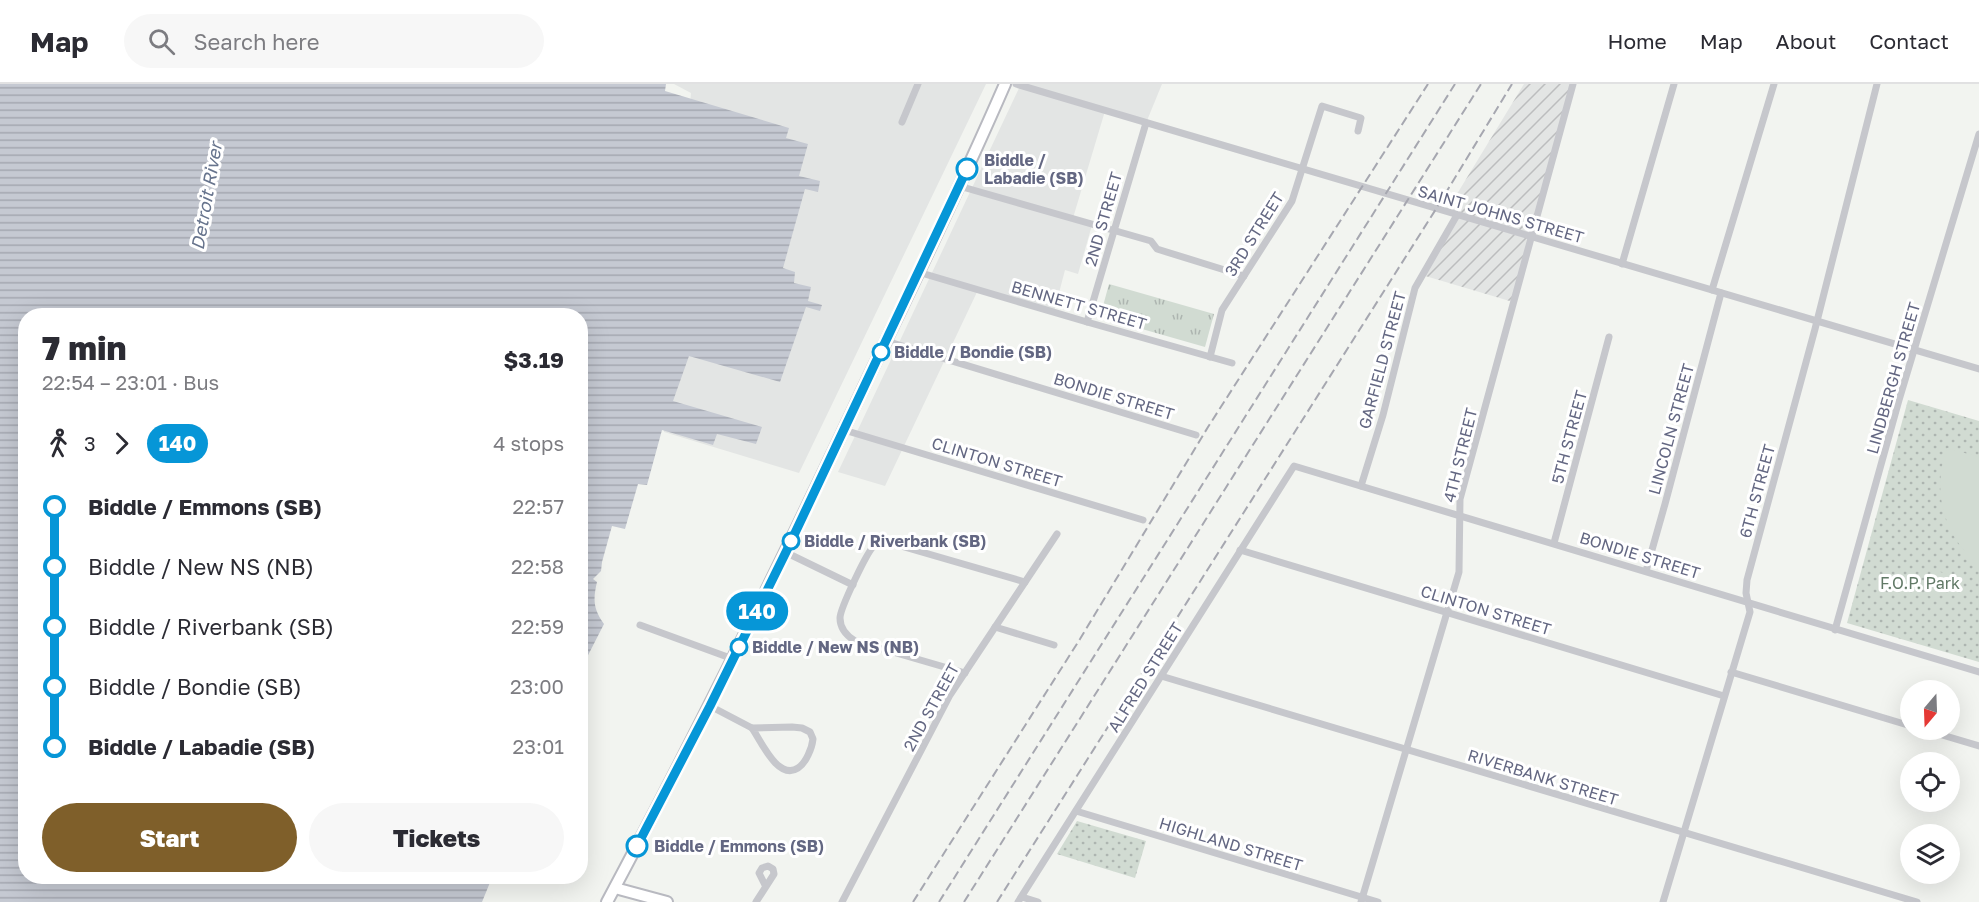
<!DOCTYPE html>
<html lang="en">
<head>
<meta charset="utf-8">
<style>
	:root { --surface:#fff; --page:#f7f7f7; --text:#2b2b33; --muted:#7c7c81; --line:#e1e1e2; --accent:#7f5f2a }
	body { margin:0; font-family:"Golos Text",sans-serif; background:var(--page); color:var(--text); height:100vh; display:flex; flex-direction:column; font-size:22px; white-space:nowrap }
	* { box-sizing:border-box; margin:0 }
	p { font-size:20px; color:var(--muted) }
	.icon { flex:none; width:33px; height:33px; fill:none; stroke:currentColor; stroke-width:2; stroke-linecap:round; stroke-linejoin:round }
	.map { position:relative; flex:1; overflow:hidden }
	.panel { position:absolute; left:18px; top:224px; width:570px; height:576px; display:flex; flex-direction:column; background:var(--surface); border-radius:24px; box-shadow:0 6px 24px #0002 }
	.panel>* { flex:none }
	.badge { padding:0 12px; border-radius:20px; font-size:21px; line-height:39px }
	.needle { width:39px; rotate:199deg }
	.controls { position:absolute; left:1900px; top:596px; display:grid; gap:12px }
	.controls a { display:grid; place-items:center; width:60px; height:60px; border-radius:50%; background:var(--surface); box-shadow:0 6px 24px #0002; font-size:30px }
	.map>.badge { position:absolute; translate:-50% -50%; box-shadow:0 0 0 3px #fff }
	.legs { display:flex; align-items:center; gap:9px; height:66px; padding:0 24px; font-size:20px }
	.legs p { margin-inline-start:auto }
	.overview { display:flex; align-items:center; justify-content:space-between; height:102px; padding:0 24px }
	h1 { font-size:33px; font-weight:800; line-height:45px }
	.action { display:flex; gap:12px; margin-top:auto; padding:12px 24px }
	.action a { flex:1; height:69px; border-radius:36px; background:var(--accent); color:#fff; font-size:24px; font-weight:800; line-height:69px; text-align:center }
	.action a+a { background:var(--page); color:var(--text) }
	ul { padding:0 24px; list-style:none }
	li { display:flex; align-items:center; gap:21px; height:60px; font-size:22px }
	li i { display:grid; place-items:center; width:9px; height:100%; margin:0 8px; background:currentColor }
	li i::after { content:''; width:15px; height:15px; margin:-8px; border:4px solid; border-radius:50%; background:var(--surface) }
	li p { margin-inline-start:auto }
	li:first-child i { background:linear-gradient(#0000 50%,currentColor 0) }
	li:last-child i { background:linear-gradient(currentColor 50%,#0000 0) }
	header { display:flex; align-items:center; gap:36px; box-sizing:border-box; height:84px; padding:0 30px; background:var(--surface); border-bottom:2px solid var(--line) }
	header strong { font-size:28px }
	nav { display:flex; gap:33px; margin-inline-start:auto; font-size:21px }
	.search { width:420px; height:54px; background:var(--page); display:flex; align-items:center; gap:15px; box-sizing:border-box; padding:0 21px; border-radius:33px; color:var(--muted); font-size:22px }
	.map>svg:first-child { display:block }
	.built { fill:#e3e5e4 }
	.industrial { fill:url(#industrial-furrows) }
	.grass { fill:url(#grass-tufts) }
	.park { fill:url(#park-dots) }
	.garden { fill:#d1dbd2 }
	.water { fill:url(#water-rules) }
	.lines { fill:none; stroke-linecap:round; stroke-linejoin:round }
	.secondary-casing { stroke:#b8b9c0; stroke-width:14 }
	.street { stroke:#c6c7cc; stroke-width:7 }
	.secondary { stroke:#fff; stroke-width:10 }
	.rail { stroke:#a6a7b0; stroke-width:2; stroke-dasharray:9 4.5; stroke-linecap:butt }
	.line-1-casing { stroke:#fff; stroke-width:14 }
	.line-1 { stroke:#0696d7; stroke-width:9 }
	.stop-1-dot { fill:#fff; stroke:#0696d7; stroke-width:3 }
	.labels { text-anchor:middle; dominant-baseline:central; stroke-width:6; stroke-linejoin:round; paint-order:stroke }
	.stop-label { font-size:16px; font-weight:bold; fill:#636782; stroke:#fff; text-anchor:start }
	.street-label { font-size:16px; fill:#636782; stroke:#fff }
	.park-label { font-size:16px; fill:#617966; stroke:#fff }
	.water-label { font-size:18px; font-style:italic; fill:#67748d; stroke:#fff }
</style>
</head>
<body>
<header>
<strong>Map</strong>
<div class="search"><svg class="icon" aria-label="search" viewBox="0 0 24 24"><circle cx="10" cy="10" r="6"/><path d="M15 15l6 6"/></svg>Search here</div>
<nav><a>Home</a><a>Map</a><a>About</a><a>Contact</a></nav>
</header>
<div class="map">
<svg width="1979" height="818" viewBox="0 0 1979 818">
	<defs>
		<pattern id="industrial-furrows" width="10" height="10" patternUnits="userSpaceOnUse" patternTransform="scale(1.5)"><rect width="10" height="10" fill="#e3e5e4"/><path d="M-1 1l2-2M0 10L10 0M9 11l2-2" fill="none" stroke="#bcbdbe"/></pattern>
		<pattern id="grass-tufts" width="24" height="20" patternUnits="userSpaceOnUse" patternTransform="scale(1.5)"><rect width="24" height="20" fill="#d1dbd2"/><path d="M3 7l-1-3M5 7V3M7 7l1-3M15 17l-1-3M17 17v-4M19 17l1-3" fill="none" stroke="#adb5b0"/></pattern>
		<pattern id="park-dots" width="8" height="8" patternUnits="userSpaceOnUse" patternTransform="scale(1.5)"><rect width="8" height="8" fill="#d1dbd2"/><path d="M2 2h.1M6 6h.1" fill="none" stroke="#adb5b0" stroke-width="1.8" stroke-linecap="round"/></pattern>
		<pattern id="water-rules" width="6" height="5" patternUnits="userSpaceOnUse" patternTransform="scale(1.5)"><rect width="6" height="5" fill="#c5c9d2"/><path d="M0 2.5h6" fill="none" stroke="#a4a7b0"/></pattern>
	</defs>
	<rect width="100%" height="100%" fill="#f2f4f0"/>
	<g class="built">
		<polygon points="674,0 986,0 799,389 664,348 691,9"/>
		<polygon points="1021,0 1162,0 1146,39 1105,27 1073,134 1092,141 1078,190 1065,186 1054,228 978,206 885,402 838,388"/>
	</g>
	<polygon class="industrial" points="1524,0 1573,0 1513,218 1422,191 1457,131 1446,128"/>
	<polygon class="grass" points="1109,200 1214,230 1205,263 1100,233"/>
	<g class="park">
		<polygon points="1908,316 1979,337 1979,578 1847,539"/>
		<polygon points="1077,737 1146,757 1135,794 1057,770"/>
	</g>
	<g class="garden">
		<path d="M1947,364l32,9v109c-35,-30 -48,-74 -32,-118z"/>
		<polygon points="1932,485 1946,490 1938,515 1924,510"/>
	</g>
	<path class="water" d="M0,0h666l-1,7 124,37 -3,10 22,6 -9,32 21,5 -2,11 -13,-3 -22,79 12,4 -1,11 17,4 -3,14 14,4 -2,6 -14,-4 -26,75 -91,-26 -16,45 89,26 -6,17 -39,-10 -4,11 -51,-15 -15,55 -9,-1 -13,45 -13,-3 -10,36 -1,9 -8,8 4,3c-4,17 -4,27 7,42l-23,45 -1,-354h-554v561h458l7,4 -9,22h-482z"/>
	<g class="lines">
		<g class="secondary-casing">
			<g id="secondary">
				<polyline points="615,804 667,818"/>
				<path d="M607,818c92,-172 178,-347 261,-524 47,-97 94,-195 137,-294"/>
			</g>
		</g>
		<g class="street">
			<polyline points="1016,0 1979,285"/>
			<polyline points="902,38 918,0"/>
			<polyline points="959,102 1151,157 1157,165 1244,192"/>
			<polyline points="1622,180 1674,0"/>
			<polyline points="918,188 1087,238 1232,279"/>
			<polyline points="1712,206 1774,0"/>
			<polyline points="1087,238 1146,39"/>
			<polyline points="886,257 1196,351"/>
			<polyline points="1210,273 1222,226 1292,117 1322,22 1361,34 1358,47"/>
			<polyline points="844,346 1143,436"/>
			<polyline points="1361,402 1383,331 1415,204 1457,131"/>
			<polyline points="1554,459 1609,253"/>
			<polyline points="1240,466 1724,612"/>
			<polyline points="785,468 853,501"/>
			<polyline points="1646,487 1665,420 1721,209"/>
			<polyline points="640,541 733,575"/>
			<polyline points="995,543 1054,561"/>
			<polyline points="1835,546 1899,316 1979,50"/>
			<polyline points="1731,588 1911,642"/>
			<path d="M965,589l-110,-32c-8,-5 -15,-13 -15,-23 0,-9 28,-69 35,-73 6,-3 13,-2 19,-1l131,38"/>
			<polyline points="1161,592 1917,818"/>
			<polyline points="710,622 752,644"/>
			<path d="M792,643l10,1 8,4 3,7c-1,9 -7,24 -15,29 -20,13 -37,-27 -46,-40z"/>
			<polyline points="1922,645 1979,662"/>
			<polyline points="1076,727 1378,818"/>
			<polyline points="1022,813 1038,818"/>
			<polyline points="756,818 774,790 773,785 768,782 762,784 759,789 765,801"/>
			<polyline points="842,818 950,611 1057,450"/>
			<polyline points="1018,818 1294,382 1979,588"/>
			<polyline points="1361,818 1459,488 1460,415 1573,0"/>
			<polyline points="1663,818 1750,528 1746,509 1747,496 1815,245 1877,0"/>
		</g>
		<use href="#secondary" class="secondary"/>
		<g class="rail">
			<polyline points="913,818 1080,555 1208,343 1428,0"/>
			<polyline points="939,818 1455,0"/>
			<polyline points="964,818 1481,0"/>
			<polyline points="997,818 1436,125 1512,0"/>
		</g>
	</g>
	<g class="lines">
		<g class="line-1-casing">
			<polyline id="line-1" points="637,762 710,622 786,468 967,85"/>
		</g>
		<use href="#line-1" class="line-1"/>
	</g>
	<g class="stop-1-dot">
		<circle cx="967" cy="85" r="10"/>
		<circle cx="881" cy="268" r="8"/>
		<circle cx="791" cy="457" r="8"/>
		<circle cx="739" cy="563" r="8"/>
		<circle cx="637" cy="762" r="10"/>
	</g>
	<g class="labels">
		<g class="stop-label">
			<text x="984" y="76">Biddle /<tspan x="984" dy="18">Labadie (SB)</tspan></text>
			<text x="894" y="268">Biddle / Bondie (SB)</text>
			<text x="804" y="457">Biddle / Riverbank (SB)</text>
			<text x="752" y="563">Biddle / New NS (NB)</text>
			<text x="654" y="762">Biddle / Emmons (SB)</text>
		</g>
		<g class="street-label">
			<text transform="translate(1501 130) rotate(16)">SAINT JOHNS STREET</text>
			<text transform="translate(1103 135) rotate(-74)">2ND STREET</text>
			<text transform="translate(1254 150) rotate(-58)">3RD STREET</text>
			<text transform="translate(1079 221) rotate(16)">BENNETT STREET</text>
			<text transform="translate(1382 276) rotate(-75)">GARFIELD STREET</text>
			<text transform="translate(1893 294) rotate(-74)">LINDBERGH STREET</text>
			<text transform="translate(1114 312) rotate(17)">BONDIE STREET</text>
			<text transform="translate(1671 345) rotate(-75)">LINCOLN STREET</text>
			<text transform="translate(1569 353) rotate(-75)">5TH STREET</text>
			<text transform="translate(1460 371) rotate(-76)">4TH STREET</text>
			<text transform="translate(997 378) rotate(17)">CLINTON STREET</text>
			<text transform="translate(1757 407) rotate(-75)">6TH STREET</text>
			<text transform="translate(1640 471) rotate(17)">BONDIE STREET</text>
			<text transform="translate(1486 526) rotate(17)">CLINTON STREET</text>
			<text transform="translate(1145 593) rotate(-58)">ALFRED STREET</text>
			<text transform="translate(931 623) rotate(-61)">2ND STREET</text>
			<text transform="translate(1543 693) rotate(17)">RIVERBANK STREET</text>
			<text transform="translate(1231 760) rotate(17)">HIGHLAND STREET</text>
		</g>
		<g class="park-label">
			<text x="1920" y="499">F.O.P. Park</text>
		</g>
		<g class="water-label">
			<text transform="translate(206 112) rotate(-80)">Detroit River</text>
		</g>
	</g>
</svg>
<div class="controls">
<a><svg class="needle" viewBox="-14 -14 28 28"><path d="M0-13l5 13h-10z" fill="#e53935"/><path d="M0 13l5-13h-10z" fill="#7c7c81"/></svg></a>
<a><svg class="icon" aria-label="locate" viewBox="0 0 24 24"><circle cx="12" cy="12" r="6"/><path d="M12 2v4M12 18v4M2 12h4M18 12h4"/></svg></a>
<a><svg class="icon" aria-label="layers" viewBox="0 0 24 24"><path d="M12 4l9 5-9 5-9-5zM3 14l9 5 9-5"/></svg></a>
</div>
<b class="badge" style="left:757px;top:527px;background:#0696d7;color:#fff">140</b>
<section class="panel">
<div class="overview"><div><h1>7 min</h1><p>22:54 – 23:01 · Bus</p></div><b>$3.19</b></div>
<div class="legs"><svg class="icon" aria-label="walk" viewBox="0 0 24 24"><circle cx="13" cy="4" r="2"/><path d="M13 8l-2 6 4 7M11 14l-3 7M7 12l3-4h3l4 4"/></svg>3<svg class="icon" aria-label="forward" viewBox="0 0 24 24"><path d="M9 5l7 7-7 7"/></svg><b class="badge" style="background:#0696d7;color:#fff">140</b><p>4 stops</p></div>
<ul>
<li><i style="color:#0696d7"></i><b>Biddle / Emmons (SB)</b><p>22:57</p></li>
<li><i style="color:#0696d7"></i><span>Biddle / New NS (NB)</span><p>22:58</p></li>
<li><i style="color:#0696d7"></i><span>Biddle / Riverbank (SB)</span><p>22:59</p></li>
<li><i style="color:#0696d7"></i><span>Biddle / Bondie (SB)</span><p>23:00</p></li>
<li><i style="color:#0696d7"></i><b>Biddle / Labadie (SB)</b><p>23:01</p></li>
</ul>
<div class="action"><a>Start</a><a>Tickets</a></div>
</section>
</div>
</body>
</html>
